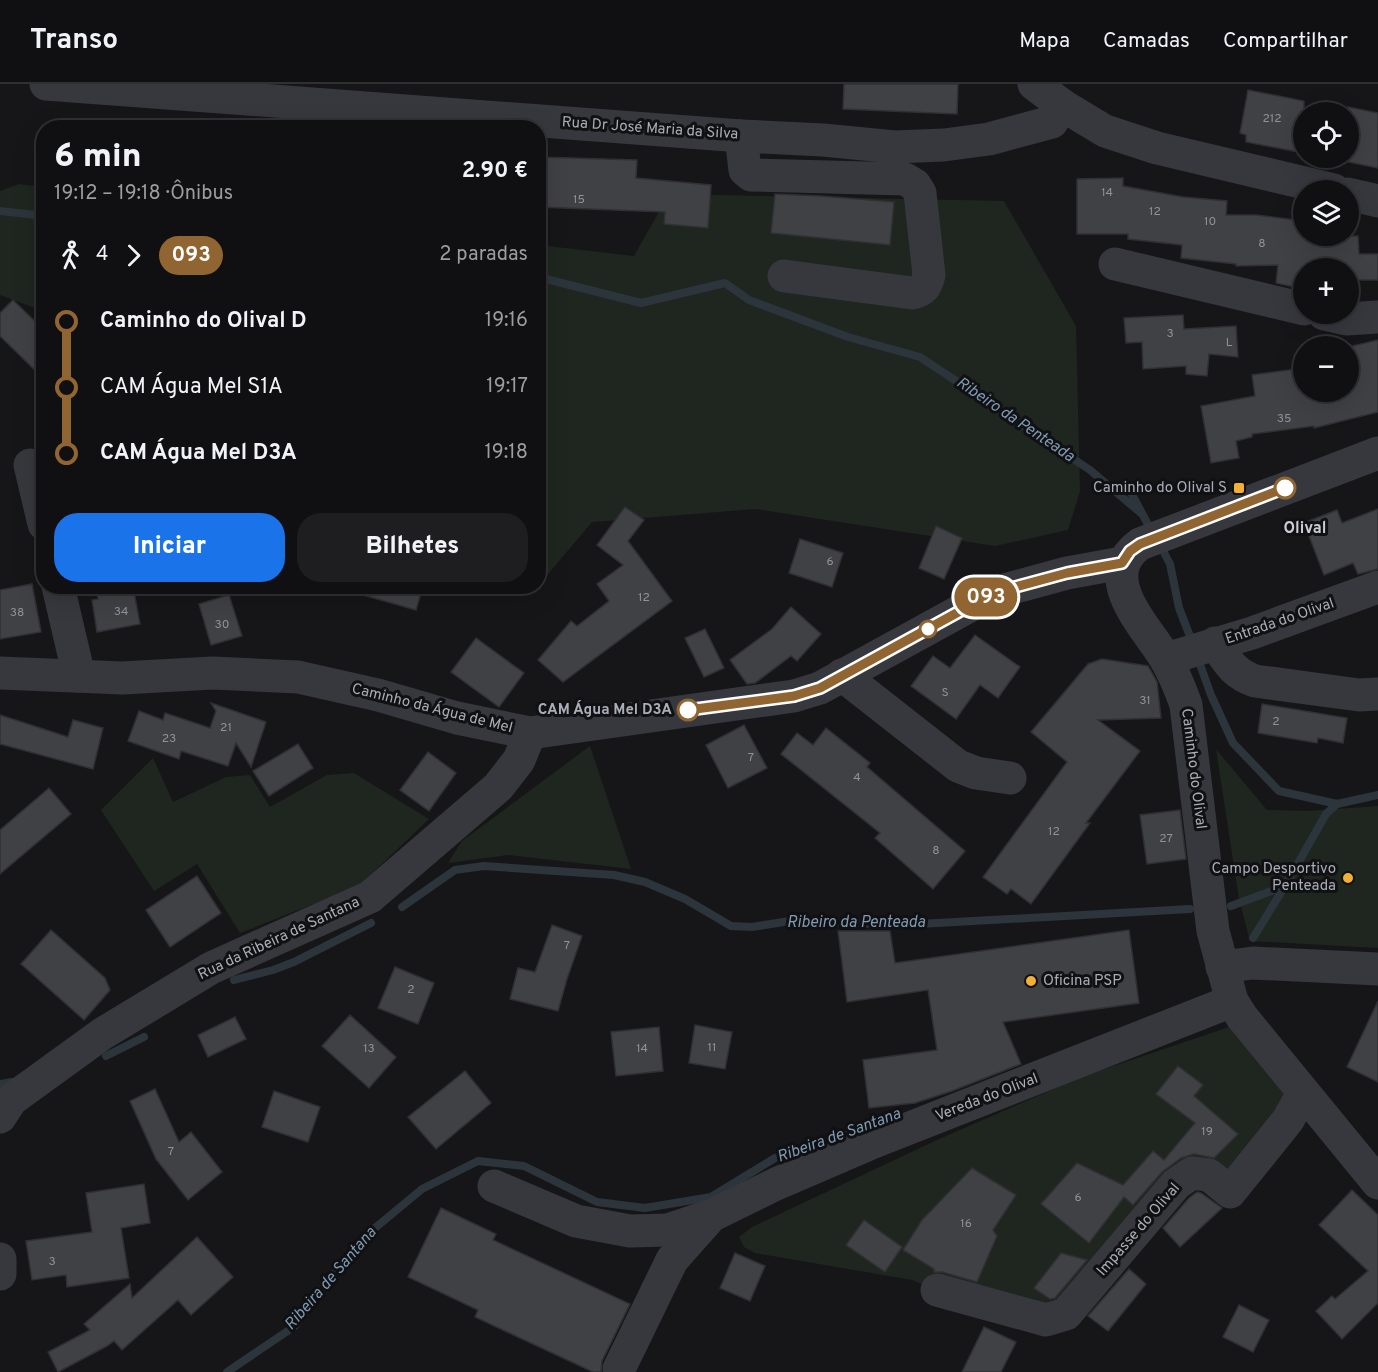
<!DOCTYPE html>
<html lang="pt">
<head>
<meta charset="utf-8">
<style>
	:root { --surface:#101012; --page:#1e1e20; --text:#f1f3f6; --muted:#9c9d9f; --line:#303032; --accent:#1a73e8 }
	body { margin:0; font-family:Overpass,sans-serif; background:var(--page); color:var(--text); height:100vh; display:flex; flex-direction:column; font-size:22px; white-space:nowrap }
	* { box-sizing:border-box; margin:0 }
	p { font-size:20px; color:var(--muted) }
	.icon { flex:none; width:33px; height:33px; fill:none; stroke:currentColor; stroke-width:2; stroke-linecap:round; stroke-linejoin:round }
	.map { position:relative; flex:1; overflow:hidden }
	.side { position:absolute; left:36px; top:36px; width:510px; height:474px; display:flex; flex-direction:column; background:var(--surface); border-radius:24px; box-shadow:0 6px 24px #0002,0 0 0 2px var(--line) }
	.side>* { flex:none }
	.badge { padding:0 12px; border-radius:20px; font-size:21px; line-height:39px }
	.fabs { position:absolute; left:1293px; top:18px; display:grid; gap:12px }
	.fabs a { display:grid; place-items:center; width:66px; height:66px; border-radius:50%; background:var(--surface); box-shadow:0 6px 24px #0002,0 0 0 2px var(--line); font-size:30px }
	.map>.badge { position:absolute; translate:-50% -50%; box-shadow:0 0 0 3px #fff }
	.legs { display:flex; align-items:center; gap:9px; height:66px; padding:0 18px; font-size:20px }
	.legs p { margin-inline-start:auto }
	.head { display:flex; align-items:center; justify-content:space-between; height:102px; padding:0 18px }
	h1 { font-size:33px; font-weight:800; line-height:45px }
	.cta { display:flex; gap:12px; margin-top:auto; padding:12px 18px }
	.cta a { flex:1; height:69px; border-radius:24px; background:var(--accent); color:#fff; font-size:24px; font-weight:800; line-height:69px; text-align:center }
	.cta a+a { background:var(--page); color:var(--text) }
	ul { padding:0 18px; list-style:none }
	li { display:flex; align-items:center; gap:21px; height:66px; font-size:22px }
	li i { display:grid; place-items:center; width:9px; height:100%; margin:0 8px; background:currentColor }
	li i::after { content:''; width:15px; height:15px; margin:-8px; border:4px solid; border-radius:50%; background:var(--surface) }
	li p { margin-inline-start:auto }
	li:first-child i { background:linear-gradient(#0000 50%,currentColor 0) }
	li:last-child i { background:linear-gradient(currentColor 50%,#0000 0) }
	header { display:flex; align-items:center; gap:36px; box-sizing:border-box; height:84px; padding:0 30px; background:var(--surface); border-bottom:2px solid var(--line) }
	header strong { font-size:28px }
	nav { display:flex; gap:33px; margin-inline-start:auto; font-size:21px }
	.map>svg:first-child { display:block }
	.green { fill:#1e261f }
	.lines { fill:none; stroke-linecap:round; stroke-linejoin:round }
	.stream { stroke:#2c353c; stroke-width:8 }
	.building { fill:#404145; stroke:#303034; stroke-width:1.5 }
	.minor { stroke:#37383d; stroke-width:33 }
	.line-1-casing { stroke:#fff; stroke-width:14 }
	.line-1 { stroke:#906532; stroke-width:9 }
	.poi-dot { fill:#f2b134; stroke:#111113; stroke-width:2 }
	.stop-1-dot { fill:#fff; stroke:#906532; stroke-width:3 }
	.labels { text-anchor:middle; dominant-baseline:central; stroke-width:6; stroke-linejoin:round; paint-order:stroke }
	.number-label { font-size:12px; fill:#8e929b }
	.street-label { font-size:15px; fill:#a8adb8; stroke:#111113 }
	.poi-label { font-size:15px; fill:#a8adb8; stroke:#111113; text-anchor:end }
	.stop-label { font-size:15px; font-weight:bold; fill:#a8adb8; stroke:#111113; text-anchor:end }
	.water-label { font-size:16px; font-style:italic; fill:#7f9bb3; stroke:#111113 }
	.neighbourhood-label { font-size:16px; font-weight:bold; fill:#c9ccd4; stroke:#111113 }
</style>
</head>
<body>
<header>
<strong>Transo</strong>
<nav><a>Mapa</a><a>Camadas</a><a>Compartilhar</a></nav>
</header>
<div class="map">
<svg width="1378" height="1288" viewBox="0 0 1378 1288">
	<rect width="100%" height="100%" fill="#161618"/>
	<g class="green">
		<polygon points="19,100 43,103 43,227 0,211 0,107"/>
		<polygon points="669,110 1004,117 1076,242 1080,407 1068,446 995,462 756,425 592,438 539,501 539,161 634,172"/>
		<polygon points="590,662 631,785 508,771 448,779 462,757"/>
		<polygon points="1216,665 1267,726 1307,727 1378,722 1378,864 1250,857 1239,815"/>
		<polygon points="153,674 173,718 226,693 250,691 270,723 327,691 354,689 429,735 359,802 240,849 197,780 154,807 101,726"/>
		<polygon points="1229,943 1303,1009 1230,1108 1192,1089 1066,1230 937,1206 912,1196 755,1169 744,1163 739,1153 752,1143 937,1056 1081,993"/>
	</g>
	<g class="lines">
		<g class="stream">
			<polyline points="0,127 44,132"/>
			<polyline points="538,193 641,219 725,199 749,216 848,253 920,273 1090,386 1142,430 1129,405 1152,448"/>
			<polyline points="1159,459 1170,480 1179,524 1193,560"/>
			<polyline points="1197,572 1211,611 1233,659 1279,707 1337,720 1378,711"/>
			<polyline points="1231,822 1285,802 1326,730 1337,720"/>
			<polyline points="402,823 455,786 484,782 614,791 645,798 685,815 731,842 752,843 790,837 901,841 1190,825"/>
			<polyline points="1253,854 1285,802"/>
			<polyline points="234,896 273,886 294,878 371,839"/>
			<polyline points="106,972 144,953"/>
			<polyline points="0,1000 12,998"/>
			<polyline points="227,1288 295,1242 329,1195 375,1144 422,1105 478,1077 524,1082 597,1118 645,1124 711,1113 775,1074 867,1044"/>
		</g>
	</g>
	<g class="building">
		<polygon points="844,0 958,0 957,30 843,25"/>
		<polygon points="1248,6 1304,17 1304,69 1246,58 1246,51 1240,49"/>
		<polygon points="1348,23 1378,29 1378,84 1348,78"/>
		<polygon points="538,73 637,76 636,94 711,101 708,144 664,140 665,128 538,123"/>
		<polygon points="1123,94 1123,102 1183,113 1227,117 1226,131 1256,131 1304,137 1304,152 1358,152 1359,170 1378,170 1378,196 1348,196 1348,184 1304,184 1303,205 1276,199 1278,181 1236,182 1236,180 1181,174 1182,161 1128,155 1128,150 1077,150 1077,95"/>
		<polygon points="775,110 821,112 894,118 890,161 771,149"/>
		<polygon points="13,216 44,246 44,295 0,252 0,229"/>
		<polygon points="1183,231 1184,245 1236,242 1238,273 1209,270 1207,292 1186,290 1186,282 1143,285 1142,258 1126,259 1124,234"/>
		<polygon points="1378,256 1378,328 1314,344 1314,342 1252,350 1252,353 1236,357 1239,374 1211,379 1201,322 1255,312 1252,291 1304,284 1304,308 1348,308 1348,263"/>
		<polygon points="625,423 644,436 628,457 672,517 563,598 538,576 571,537 577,542 609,517 597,500 623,481 597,461"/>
		<polygon points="1378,425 1378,485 1358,490 1353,479 1324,491 1304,439 1337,426 1342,439"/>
		<polygon points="936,442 962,454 944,495 919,484"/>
		<polygon points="800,455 843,469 832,503 789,489"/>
		<polygon points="32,500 41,548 0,555 0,506"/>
		<polygon points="96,502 133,502 140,540 97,548 92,516 98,515"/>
		<polygon points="357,502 423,502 416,526 356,509"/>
		<polygon points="229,511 242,552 211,561 199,520"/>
		<polygon points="791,523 821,550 797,577 791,572 755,599 747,600 730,576 772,545"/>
		<polygon points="705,545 724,584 704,593 685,554"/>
		<polygon points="975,551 1020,583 998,614 980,601 956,635 911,602 933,572 950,584"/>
		<polygon points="476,554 524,589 499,623 451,588"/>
		<polygon points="1102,575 1148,582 1157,598 1161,634 1098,636 1140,667 1086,739 1090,739 1031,820 1011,805 1007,810 983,793 1067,678 1031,648 1088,580"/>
		<polygon points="211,619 266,638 251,683 236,659 228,682 181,667 179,675 128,657 139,627 163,636 165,629 210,644 216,627"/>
		<polygon points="1262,620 1347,634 1343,659 1318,654 1317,659 1258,649"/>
		<polygon points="0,631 68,653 73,636 103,644 93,685 0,660"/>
		<polygon points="744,641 767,684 728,704 706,661"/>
		<polygon points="826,644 870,679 867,683 965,767 933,805 875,754 880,749 781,670 797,649 813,661"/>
		<polygon points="298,660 313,684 269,712 253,687"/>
		<polygon points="428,668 456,689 429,727 400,706"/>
		<polygon points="49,704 71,730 0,790 0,746"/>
		<polygon points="1180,726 1186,775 1147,780 1140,731"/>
		<polygon points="197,792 221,829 170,863 146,826"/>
		<polygon points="552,841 582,852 567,895 558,927 510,915 518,884 535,888"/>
		<polygon points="51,846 105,894 110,906 84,936 21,880"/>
		<polygon points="1129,846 1139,919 1003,938 1021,980 952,1007 915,1019 869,1024 863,976 937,966 928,906 847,918 838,847 890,847 895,879"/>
		<polygon points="395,883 434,899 418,940 378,924"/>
		<polygon points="1378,917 1378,998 1347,983"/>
		<polygon points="350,931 396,973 369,1004 322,962"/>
		<polygon points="235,933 246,955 208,973 198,951"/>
		<polygon points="695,941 732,948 725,985 689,979"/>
		<polygon points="659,943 663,987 616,992 611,948"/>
		<polygon points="1178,982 1203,1001 1194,1012 1238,1050 1214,1074 1194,1070 1181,1074 1162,1088 1133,1121 1124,1113 1089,1159 1041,1120 1077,1079 1123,1101 1153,1067 1164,1076 1195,1039 1156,1010"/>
		<polygon points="465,987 491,1019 436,1065 408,1033"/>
		<polygon points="155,1005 179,1058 191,1048 222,1088 188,1116 156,1075 130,1017"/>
		<polygon points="274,1007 320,1023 308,1058 262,1043"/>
		<polygon points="972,1084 1016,1111 993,1146 997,1152 977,1198 942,1188 934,1188 934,1185 903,1166 922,1136"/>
		<polygon points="144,1100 150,1139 121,1144 129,1194 67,1203 66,1191 32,1196 26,1157 92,1148 86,1109"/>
		<polygon points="1352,1106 1378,1131 1378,1219 1342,1255 1316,1227 1332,1212 1335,1215 1368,1187 1319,1141"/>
		<polygon points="1197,1108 1201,1109 1222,1124 1180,1163 1163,1144 1189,1114"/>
		<polygon points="441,1124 496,1150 493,1156 630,1220 602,1277 601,1288 593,1288 475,1233 478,1226 408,1193"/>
		<polygon points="864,1136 902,1163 885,1188 846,1161"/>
		<polygon points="197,1153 233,1193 191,1231 178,1216 122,1266 114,1257 107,1262 58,1288 48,1268 90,1246 84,1240 130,1200 132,1214"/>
		<polygon points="735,1169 765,1182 750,1217 720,1204"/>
		<polygon points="1061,1169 1087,1176 1055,1214 1050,1215 1034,1204"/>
		<polygon points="1129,1185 1146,1200 1108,1247 1088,1232"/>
		<polygon points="1239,1221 1269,1236 1253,1268 1223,1253"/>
		<polygon points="984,1243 1016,1258 1001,1288 962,1288"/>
	</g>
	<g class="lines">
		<g class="minor">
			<polyline points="46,0 741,52 823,56 895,63 944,61 989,55 1052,38 1062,21"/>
			<polyline points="1034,0 1062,21 1105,47 1157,64 1334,106"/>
			<path d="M741,52l4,34 6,5 154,4 10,6 5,8 9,82c-3,12 -6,16 -17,18l-128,-17"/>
			<polyline points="1348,110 1378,117"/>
			<polyline points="1115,180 1304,225"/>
			<polyline points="1324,230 1346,235 1378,233"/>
			<path d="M1378,369l-238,91c-45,33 5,81 25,114 9,15 15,30 21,47l27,226 19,70 10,16 136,166"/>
			<polyline points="30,381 44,440"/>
			<polyline points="58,502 79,592"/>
			<path d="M1215,559c13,19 18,30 40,38l104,14 19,-1"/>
			<polyline points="1166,575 1252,549 1378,503"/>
			<polyline points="0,589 122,594 213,589 298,593 378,611 457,634 530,649 794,612 820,604 993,509 1067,489 1122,479"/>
			<polyline points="842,591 958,682 976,689 1010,694"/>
			<polyline points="1222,883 1253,879 1378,885"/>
			<polyline points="0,1033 11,1016 102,950 211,884 370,813 498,703 519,676 530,649"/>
			<polyline points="494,1102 576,1137 630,1147 668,1146 710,1132"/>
			<polyline points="0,1175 0,1190"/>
			<polyline points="937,1206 1046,1236 1066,1230 1176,1100 1192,1089 1209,1091 1230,1108 1288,1036 1303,1009"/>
			<polyline points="619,1285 672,1176 711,1132 776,1100 869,1060 1232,917"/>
		</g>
	</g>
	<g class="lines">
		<g class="line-1-casing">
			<polyline id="line-1" points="688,626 794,612 820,604 993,509 1067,489 1122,479 1130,467 1140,460 1285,404"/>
		</g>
		<use href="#line-1" class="line-1"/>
	</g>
	<g class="poi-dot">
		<rect x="1233" y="398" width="12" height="12" rx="3"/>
		<circle cx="1348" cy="794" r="6"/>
		<circle cx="1031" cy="897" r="6"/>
	</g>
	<g class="stop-1-dot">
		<circle cx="1285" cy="404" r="10"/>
		<circle cx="928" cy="545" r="8"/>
		<circle cx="688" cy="626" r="10"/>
	</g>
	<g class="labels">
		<g class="number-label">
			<text x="1272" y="35">212</text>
			<text x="1107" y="109">14</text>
			<text x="579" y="116">15</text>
			<text x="1155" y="128">12</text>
			<text x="1210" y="138">10</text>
			<text x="1262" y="160">8</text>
			<text x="1170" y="250">3</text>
			<text x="1229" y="259">L</text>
			<text x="1284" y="335">35</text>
			<text x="830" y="478">6</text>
			<text x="644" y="514">12</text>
			<text x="121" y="528">34</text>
			<text x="17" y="529">38</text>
			<text x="222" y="541">30</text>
			<text x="945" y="609">S</text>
			<text x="1145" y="617">31</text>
			<text x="1276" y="638">2</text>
			<text x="226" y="644">21</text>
			<text x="169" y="655">23</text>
			<text x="751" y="674">7</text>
			<text x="857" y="694">4</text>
			<text x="1054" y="748">12</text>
			<text x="1166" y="755">27</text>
			<text x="936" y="767">8</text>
			<text x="567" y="862">7</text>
			<text x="411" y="906">2</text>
			<text x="712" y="964">11</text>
			<text x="369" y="965">13</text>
			<text x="642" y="965">14</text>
			<text x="1207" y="1048">19</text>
			<text x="171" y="1068">7</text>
			<text x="1078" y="1114">6</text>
			<text x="966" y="1140">16</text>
			<text x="52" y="1178">3</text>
		</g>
		<g class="street-label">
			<text transform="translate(650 45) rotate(4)">Rua Dr José Maria da Silva</text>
			<text transform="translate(1280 538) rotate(-19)">Entrada do Olival</text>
			<text transform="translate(432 625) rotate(14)">Caminho da Água de Mel</text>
			<text transform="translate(1193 685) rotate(83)">Caminho do Olival</text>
			<text transform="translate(279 855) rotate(-25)">Rua da Ribeira de Santana</text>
			<text transform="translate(987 1014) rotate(-21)">Vereda do Olival</text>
			<text transform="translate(1139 1146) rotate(-49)">Impasse do Olival</text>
		</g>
		<g class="poi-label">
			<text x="1227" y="404">Caminho do Olival S</text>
			<text x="1336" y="785">Campo Desportivo<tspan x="1336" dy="17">Penteada</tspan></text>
			<text x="1043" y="897" text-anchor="start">Oficina PSP</text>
		</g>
		<g class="stop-label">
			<text x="672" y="626">CAM Água Mel D3A</text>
		</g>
		<g class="water-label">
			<text transform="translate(1015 336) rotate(34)">Ribeiro da Penteada</text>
			<text x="856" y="839">Ribeiro da Penteada</text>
			<text transform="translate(839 1052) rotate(-20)">Ribeira de Santana</text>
			<text transform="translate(331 1195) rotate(-49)">Ribeira de Santana</text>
		</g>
		<g class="neighbourhood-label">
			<text x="1305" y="445">Olival</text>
		</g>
	</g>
</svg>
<div class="fabs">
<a><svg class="icon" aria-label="locate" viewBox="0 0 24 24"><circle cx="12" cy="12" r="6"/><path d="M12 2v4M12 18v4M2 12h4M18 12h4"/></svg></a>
<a><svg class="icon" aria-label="layers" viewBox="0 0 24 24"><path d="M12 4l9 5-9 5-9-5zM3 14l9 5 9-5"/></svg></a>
<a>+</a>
<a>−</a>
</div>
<b class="badge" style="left:986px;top:513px;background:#906532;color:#fff">093</b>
<section class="side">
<div class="head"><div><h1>6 min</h1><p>19:12 – 19:18 · Ônibus</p></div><b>2.90 €</b></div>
<div class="legs"><svg class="icon" aria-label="walk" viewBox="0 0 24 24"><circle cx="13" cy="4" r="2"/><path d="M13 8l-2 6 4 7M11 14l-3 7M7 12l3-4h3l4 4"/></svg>4<svg class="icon" aria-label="forward" viewBox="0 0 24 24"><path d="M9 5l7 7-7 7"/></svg><b class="badge" style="background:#906532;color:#fff">093</b><p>2 paradas</p></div>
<ul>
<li><i style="color:#906532"></i><b>Caminho do Olival D</b><p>19:16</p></li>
<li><i style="color:#906532"></i><span>CAM Água Mel S1A</span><p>19:17</p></li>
<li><i style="color:#906532"></i><b>CAM Água Mel D3A</b><p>19:18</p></li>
</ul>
<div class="cta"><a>Iniciar</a><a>Bilhetes</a></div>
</section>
</div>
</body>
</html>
